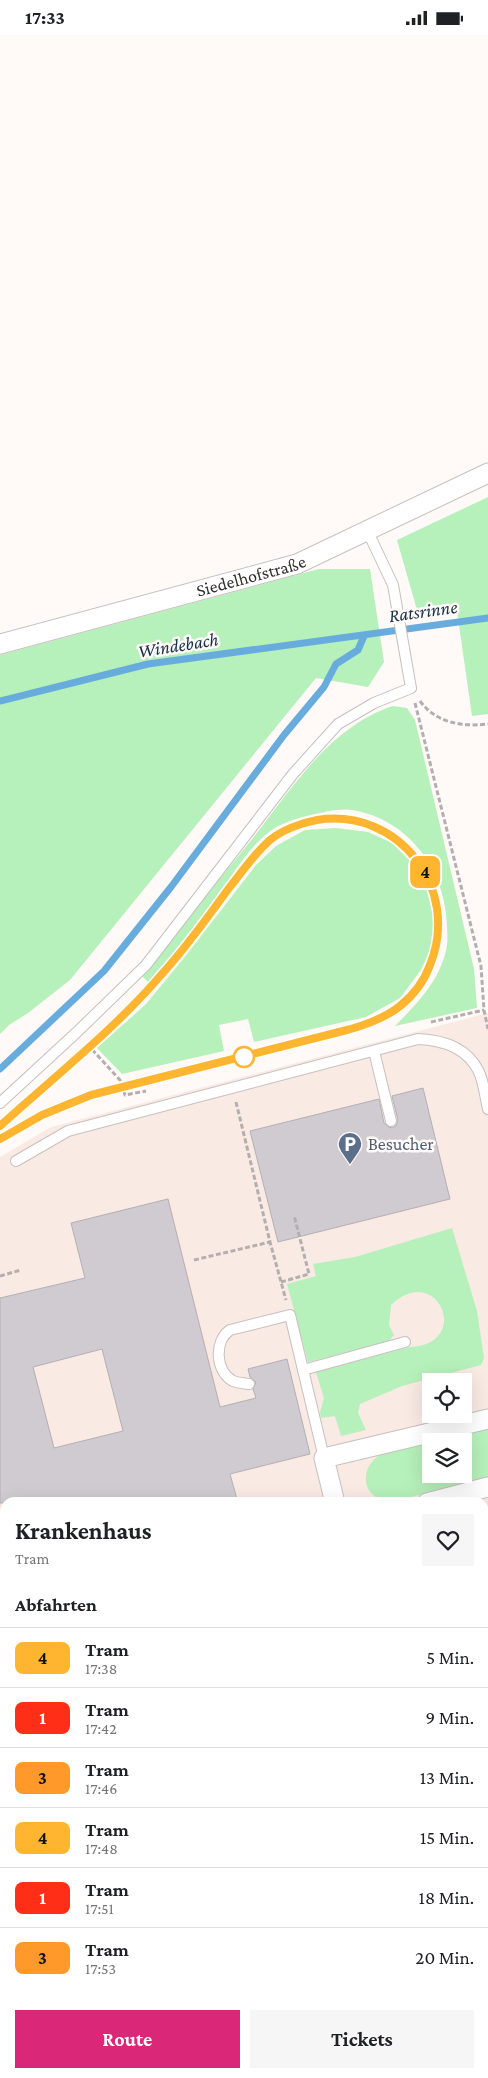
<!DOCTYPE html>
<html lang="de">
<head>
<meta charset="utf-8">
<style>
	:root { --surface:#fff; --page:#f6f6f6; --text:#202124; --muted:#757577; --line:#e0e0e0; --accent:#db2777 }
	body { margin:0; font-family:"Crimson Pro",serif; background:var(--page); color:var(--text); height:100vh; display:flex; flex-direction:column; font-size:19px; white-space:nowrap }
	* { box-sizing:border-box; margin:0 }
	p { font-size:16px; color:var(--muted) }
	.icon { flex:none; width:28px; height:28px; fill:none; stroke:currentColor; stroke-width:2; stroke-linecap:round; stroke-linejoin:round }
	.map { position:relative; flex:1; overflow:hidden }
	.panel { position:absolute; left:0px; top:1462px; width:489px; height:581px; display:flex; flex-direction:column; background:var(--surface); border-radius:15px 15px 0 0; box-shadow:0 5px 20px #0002 }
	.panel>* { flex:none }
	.badge { padding:0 10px; border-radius:8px; font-size:18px; line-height:32px }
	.controls { position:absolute; left:422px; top:1338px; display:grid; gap:10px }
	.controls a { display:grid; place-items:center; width:50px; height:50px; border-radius:0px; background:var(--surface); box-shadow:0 5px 20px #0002; font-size:25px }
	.map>.badge { position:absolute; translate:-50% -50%; box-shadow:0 0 0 2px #fff }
	h2 { padding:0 15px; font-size:19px; line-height:45px }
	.round { display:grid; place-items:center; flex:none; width:52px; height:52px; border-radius:0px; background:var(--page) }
	.overview { display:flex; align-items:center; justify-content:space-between; height:85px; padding:0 15px }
	h1 { font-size:24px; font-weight:700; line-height:38px }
	.cta { display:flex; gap:10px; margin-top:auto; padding:10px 15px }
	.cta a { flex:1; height:58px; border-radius:0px; background:var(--accent); color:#fff; font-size:20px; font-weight:700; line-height:58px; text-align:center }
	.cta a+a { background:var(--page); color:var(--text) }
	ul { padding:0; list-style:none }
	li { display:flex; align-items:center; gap:15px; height:60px; padding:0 15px; border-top:1px solid var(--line) }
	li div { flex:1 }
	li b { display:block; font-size:19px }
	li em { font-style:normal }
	li .badge { min-width:55px; font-weight:700; text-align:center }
	.status { display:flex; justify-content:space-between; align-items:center; height:35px; padding:0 25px; background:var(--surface); direction:ltr }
	.status svg { height:14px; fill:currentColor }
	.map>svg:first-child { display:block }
	.built { fill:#f9eae4; fill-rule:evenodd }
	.green { fill:#b6f0ba }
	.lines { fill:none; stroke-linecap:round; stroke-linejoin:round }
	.stream { stroke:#68acde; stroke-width:7 }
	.building { fill:#cfcbd0; stroke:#b3afb4; fill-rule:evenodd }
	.lane-casing { stroke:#c7c0be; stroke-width:12 }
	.street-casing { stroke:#c7c0be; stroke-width:21 }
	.path { stroke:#b4afae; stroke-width:3; stroke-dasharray:5 2.5; stroke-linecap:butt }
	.lane { stroke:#fff; stroke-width:10 }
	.street { stroke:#fff; stroke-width:19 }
	.tram { stroke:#8b8785; stroke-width:1 }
	.line-casing { stroke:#fff; stroke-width:11 }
	.line { stroke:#ffb530; stroke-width:8 }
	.stop-dot { fill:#fff; stroke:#ffb530; stroke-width:2.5 }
	.labels { text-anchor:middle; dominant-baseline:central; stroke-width:5; stroke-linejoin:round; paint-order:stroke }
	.street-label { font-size:18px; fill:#312e2d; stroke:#fff9f7 }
	.service-label { font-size:18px; fill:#4e5e75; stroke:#fff9f7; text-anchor:start }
	.water-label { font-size:19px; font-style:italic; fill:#153348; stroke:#fff9f7 }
</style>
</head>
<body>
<div class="status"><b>17:33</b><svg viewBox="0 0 49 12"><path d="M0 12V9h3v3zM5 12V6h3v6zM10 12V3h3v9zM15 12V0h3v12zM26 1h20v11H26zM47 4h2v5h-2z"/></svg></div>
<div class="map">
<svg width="488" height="2043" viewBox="0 0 488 2043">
	<rect width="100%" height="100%" fill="#fff9f7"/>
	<path class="built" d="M488,978v1065h-488v-921l51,-30zM431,1346h33v33h-33zM431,1406h33v33h-33zM5,1468h479v571h-479z"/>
	<g class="green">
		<polygon points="488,462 488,679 472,681 457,576 419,582 397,505"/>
		<polygon points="319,534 370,534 384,627 368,652 316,643 70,945 28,978 9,990 0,999 0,620"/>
		<path d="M393,671l14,2 8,12 59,249 3,39 -82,18c23,-23 47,-48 52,-81 1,-6 0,-13 0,-19 -1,-55 -38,-107 -95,-116 -12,-2 -28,2 -41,5 -14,3 -30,8 -42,17 -23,18 -39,47 -56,71 -20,28 -40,55 -65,79l-6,-6c35,-45 71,-89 107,-133 41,-51 79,-116 144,-137z"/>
		<polygon points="336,793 368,797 392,808 411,827 425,848 433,880 433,909 421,935 400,963 366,982 254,1007 248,984 219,990 224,1016 122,1039 97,1013 146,969 184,923 256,830 276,811 305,795"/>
		<path d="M452,1193l25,83 7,47 -3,7 -79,21 -42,18 -2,9 8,17 -25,6 -6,-20 -14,2 -1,-6 4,-14 -8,-26 94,-25c63,-2 28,-87 -19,-42l-2,20 5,10 -6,7 -80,20 -21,-78 29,-8 -3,-12 42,-7z"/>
		<path d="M488,1393v50l-93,23c-31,3 -40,-31 -14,-47l50,-12v32h33v-33h-29z"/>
		<polygon points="0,1520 5,1540 5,1569 0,1571"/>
		<polygon points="5,1663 5,1845 0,1844 0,1664"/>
		<polygon points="0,1853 5,1853 5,2039 60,2039 55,2043 0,2043"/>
		<polygon points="70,2039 468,2039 469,2043 66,2043"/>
	</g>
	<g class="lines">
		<g class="stream">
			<polyline points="0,666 148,629 488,583"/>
			<polyline points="0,1034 104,936 171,852 284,700 324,652 336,629 358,615 364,601"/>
		</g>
	</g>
	<g class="building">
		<polygon points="423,1053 450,1164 278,1207 250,1096 379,1064 384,1088 389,1092 392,1093 396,1091 398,1085 392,1061"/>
		<path d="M168,1164l52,208 36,-9 -3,-9 3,-7 -6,-5 -2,-8 39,-10 23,95 -80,20 8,29h-238v-205l85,-20 -14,-55zM102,1314l21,82 -69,17 -21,-81z"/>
	</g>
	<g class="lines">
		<g class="lane-casing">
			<g id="lane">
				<polyline points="374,1016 391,1086"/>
				<polyline points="0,1068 76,998 146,930 293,739 338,689 374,668 411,653 393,550 367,495"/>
				<path d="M16,1126l52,-30 350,-92c24,1 48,8 60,31 6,11 7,27 10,39"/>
				<polyline points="303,1335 405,1307"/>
				<path d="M249,1349c-5,-1 -11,-1 -16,-3 -18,-10 -19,-40 -3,-51l60,-15 34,143"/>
			</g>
		</g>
		<g class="street-casing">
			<g id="street">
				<path id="s1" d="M0,609l297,-80 191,-91"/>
				<polyline points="335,1468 324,1423 488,1384"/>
				<polyline points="427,1468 488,1452"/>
			</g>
		</g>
		<g class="path">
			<path d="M420,666c16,22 42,26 68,23"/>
			<polyline points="415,668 481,931 484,975 488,994"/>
			<polyline points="431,987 484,975"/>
			<polyline points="87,1009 120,1045 125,1060 146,1056"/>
			<polyline points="236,1067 270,1207 286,1265"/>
			<polyline points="194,1225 270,1207"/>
			<polyline points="0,1241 21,1235"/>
			<polyline points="281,1247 309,1239 294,1180"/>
			<polyline points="0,1848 5,1847"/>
			<polyline points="59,2043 64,2039"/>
		</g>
		<use href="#lane" class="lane"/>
		<use href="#street" class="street"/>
		<path class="tram" d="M0,1091c53,-48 114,-97 161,-151 24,-26 44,-55 66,-84 13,-17 26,-36 43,-51 12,-10 31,-17 47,-20 82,-13 144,69 113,145 -6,16 -16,30 -30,41 -16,13 -37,20 -57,26l-252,63 -49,20 -42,24"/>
	</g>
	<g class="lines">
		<g class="line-casing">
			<path id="line" d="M0,1091c53,-48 115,-97 161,-151 25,-27 46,-57 68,-87 13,-16 25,-34 41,-48 12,-10 31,-17 47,-20 82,-13 144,69 113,145 -6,16 -16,30 -30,41 -16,13 -37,20 -57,25l-252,64 -49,20 -42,24"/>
		</g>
		<use href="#line" class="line"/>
	</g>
	<defs>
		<g id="parking-pin" transform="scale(1.25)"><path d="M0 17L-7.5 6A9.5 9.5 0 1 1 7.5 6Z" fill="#5c6f8a" stroke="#fff9f7"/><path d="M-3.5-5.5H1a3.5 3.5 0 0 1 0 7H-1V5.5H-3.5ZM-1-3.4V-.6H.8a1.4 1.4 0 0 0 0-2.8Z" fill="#fff"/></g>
	</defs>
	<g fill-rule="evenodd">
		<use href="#parking-pin" x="350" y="1109"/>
	</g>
	<circle class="stop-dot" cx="244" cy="1022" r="10"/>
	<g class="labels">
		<g class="street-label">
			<text stroke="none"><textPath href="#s1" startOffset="260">Siedelhofstraße</textPath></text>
		</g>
		<g class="service-label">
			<text x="368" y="1109">Besucher</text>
		</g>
		<g class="water-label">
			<text transform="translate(423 576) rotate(-8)">Ratsrinne</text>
			<text transform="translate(178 610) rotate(-9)">Windebach</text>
		</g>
	</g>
</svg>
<div class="controls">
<a><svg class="icon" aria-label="locate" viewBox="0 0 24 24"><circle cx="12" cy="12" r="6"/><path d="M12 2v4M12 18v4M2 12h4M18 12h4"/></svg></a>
<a><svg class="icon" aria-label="layers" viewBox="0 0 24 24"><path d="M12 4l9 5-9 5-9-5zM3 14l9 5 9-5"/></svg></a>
</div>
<b class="badge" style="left:425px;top:837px;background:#ffb530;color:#111">4</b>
<section class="panel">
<div class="overview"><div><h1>Krankenhaus</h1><p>Tram</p></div><a class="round"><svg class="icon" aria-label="heart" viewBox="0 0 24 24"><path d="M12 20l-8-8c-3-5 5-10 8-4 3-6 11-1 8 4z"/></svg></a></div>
<h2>Abfahrten</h2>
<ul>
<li><span class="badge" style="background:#ffb530;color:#111">4</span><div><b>Tram</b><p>17:38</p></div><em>5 Min.</em></li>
<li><span class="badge" style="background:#ff2e17;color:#fff">1</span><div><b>Tram</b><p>17:42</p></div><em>9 Min.</em></li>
<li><span class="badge" style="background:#ff9929;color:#111">3</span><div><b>Tram</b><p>17:46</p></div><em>13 Min.</em></li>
<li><span class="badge" style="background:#ffb530;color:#111">4</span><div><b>Tram</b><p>17:48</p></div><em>15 Min.</em></li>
<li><span class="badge" style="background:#ff2e17;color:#fff">1</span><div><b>Tram</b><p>17:51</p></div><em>18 Min.</em></li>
<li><span class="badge" style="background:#ff9929;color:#111">3</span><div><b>Tram</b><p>17:53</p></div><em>20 Min.</em></li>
</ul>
<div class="cta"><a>Route</a><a>Tickets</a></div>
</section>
</div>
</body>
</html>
